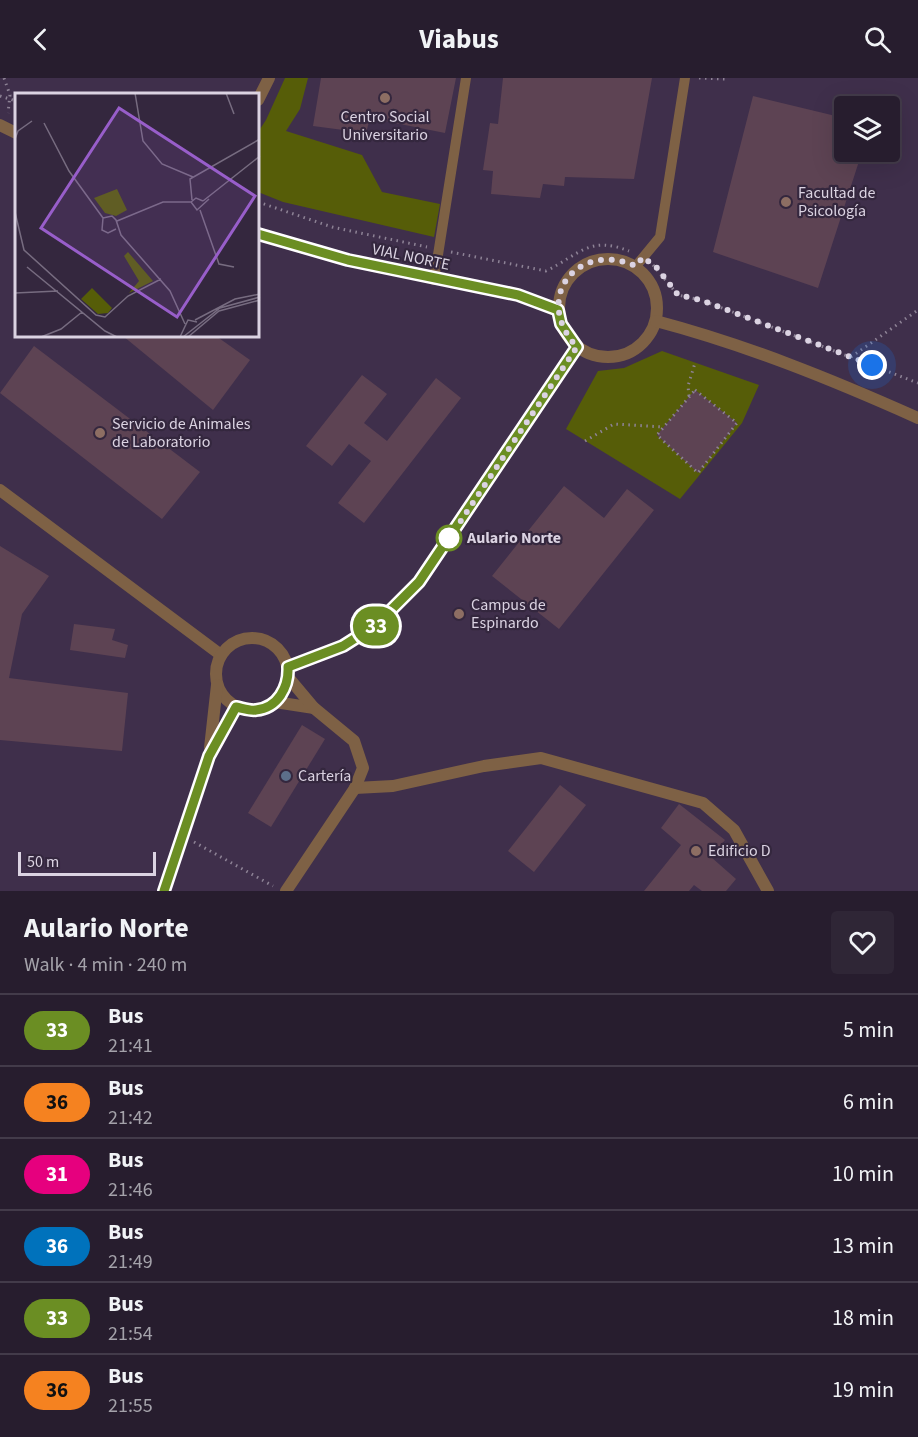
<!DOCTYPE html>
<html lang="en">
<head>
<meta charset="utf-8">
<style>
	:root { --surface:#271d2e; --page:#2f2636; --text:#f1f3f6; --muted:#a4a2aa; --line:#433b4a }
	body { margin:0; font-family:"Source Sans 3",sans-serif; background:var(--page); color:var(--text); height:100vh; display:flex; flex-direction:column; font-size:22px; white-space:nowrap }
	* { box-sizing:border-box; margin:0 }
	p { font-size:20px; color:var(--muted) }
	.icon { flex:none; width:33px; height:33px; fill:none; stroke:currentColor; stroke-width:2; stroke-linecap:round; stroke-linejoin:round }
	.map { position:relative; height:813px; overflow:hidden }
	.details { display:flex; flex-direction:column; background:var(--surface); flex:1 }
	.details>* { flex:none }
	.badge { padding:0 12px; border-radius:20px; font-size:21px; line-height:39px }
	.buttons { position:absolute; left:834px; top:18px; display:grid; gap:12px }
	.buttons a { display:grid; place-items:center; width:66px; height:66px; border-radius:6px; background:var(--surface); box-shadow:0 6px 24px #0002,0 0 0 2px var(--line); font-size:30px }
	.scale { position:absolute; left:18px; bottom:15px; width:138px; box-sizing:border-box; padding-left:6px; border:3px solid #dbd3e2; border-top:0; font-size:16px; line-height:21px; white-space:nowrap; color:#dbd3e2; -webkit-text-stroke:4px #34273e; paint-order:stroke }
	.you { position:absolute; width:30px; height:30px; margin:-15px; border:4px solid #fff; border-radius:50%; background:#1a73e8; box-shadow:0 0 0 9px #1a73e833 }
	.map>.badge { position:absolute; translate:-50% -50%; box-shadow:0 0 0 3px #fff }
	.round { display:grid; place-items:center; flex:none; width:63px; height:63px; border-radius:6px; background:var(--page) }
	.overview { display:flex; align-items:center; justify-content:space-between; height:102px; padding:0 24px }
	h1 { font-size:28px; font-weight:700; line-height:45px }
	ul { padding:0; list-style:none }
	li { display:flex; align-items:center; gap:18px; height:72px; padding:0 24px; border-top:2px solid var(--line) }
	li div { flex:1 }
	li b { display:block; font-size:22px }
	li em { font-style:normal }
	li .badge { min-width:66px; font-weight:700; text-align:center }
	header { display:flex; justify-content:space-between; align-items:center; height:78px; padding:0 24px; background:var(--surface); font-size:27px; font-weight:700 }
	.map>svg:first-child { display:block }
	.built { fill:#3f2f4b; fill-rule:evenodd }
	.green { fill:#565d08; fill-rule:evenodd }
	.building { fill:#5d4353 }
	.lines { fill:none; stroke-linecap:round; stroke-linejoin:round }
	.path { stroke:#8e8396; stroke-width:3; stroke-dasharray:1.5 4.5; stroke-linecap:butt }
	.service { stroke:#7e6145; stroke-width:10 }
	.minor { stroke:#7e6145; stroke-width:12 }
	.line-casing { stroke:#fff; stroke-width:14 }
	.line { stroke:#6b8e23; stroke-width:9 }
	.walk { stroke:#dbd3e2; stroke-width:6; stroke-dasharray:0 10.8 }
	.education-dot { fill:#8d6e63; stroke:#34273e; stroke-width:2 }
	.stop-dot { fill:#fff; stroke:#6b8e23; stroke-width:3 }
	.service-dot { fill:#5c6f8a; stroke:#34273e; stroke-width:2 }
	.labels { text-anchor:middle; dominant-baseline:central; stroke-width:4.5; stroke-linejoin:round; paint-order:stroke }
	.poi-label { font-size:16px; fill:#dbd3e2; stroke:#34273e; text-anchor:start }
	.street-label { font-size:16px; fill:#dbd3e2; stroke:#34273e }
	.stop-label { font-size:16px; font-weight:bold; fill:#dbd3e2; stroke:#34273e; text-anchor:start }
	.inset-road { fill:none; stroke:#776c80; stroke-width:1.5 }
	.view { fill:#985eca; fill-opacity:0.15; stroke:#985eca; stroke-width:3 }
	.inset-edge { fill:none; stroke:#dbd3e2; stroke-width:3 }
</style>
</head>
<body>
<header><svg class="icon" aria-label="back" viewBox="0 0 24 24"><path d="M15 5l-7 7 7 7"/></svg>Viabus<svg class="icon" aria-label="search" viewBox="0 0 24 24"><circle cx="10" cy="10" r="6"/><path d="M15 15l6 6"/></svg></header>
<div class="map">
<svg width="918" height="813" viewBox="0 0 918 813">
	<rect width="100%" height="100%" fill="#34273e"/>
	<path class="built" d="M0,0h918v813h-918zM16,16h242v242h-242zM844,28h46v46h-46z"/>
	<g class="green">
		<polygon points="285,0 308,0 300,31 286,53 362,77 382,114 440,126 434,159 283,124 258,114 258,54 266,42"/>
		<path d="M662,273l97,34 -17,38 -62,76 -114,-70 32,-58 26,-3zM695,312l42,33 -39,49 -41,-37z"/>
	</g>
	<g class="building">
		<polygon points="321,0 456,0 445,55 370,40 366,55 313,48"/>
		<polygon points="503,0 652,0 634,101 565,99 564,108 543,106 540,120 491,116 493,93 483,92 490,45 498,46"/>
		<polygon points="753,18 844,40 844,74 862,74 818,210 713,174"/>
		<polygon points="123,258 216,258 250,282 213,332"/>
		<polygon points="34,268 200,394 162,441 0,315"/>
		<polygon points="362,297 387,316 364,345 387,363 436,300 461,320 364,445 338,425 371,383 349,366 332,388 306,368"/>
		<polygon points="695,312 737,345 698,395 657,357"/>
		<polygon points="564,408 604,440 627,411 654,432 559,551 492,498"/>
		<polygon points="0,468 49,498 22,536 9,600 128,615 122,673 0,662"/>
		<polygon points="74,546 115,551 112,562 128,567 125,580 70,572"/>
		<polygon points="302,647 325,661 271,749 248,735"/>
		<polygon points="560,707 586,727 534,794 508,773"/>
		<polygon points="679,726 725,762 711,779 736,801 726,813 702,813 694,807 689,813 644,813 681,767 661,750"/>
	</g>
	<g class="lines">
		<g class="path">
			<polyline points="4,0 10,17 8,35"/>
			<polyline points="699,0 725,1"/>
			<polyline points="0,18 16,23"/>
			<polyline points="258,124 332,149 427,169"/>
			<path d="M451,174l95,19c33,-16 43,-36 83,-20"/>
			<polyline points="653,187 678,217 701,222 918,305"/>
			<polyline points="851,279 918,232"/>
			<polygon points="695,312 737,345 698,395 657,357"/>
			<polyline points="689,318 688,308 695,285"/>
			<polyline points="585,363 614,346 664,349"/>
			<polyline points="194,764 273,808"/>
		</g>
		<g class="service">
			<polyline points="636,188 660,159 685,0"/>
			<polyline points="434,202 466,0"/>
		</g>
		<g class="minor">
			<polyline points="258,22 269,0"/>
			<polyline points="0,47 16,55"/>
			<polyline points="258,156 348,182 518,217 558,232"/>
			<circle cx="608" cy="230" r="49"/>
			<path d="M656,243c91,24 177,59 262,97"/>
			<polyline points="0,412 221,577"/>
			<circle cx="252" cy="596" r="36"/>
			<polyline points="288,589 343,568 377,547 419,504 577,269"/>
			<polyline points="275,624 314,630"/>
			<polyline points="210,670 217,607"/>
			<polyline points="355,710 393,708 484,688 541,680 703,725 734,752 768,813"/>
			<polyline points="164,813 209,678 236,629"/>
			<polyline points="286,813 355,710 363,690 354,663 314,630 288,599"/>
		</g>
	</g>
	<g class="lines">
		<g class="line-casing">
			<path id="line" d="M164,813l45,-135 27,-49c6,1 14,4 20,3 22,-2 33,-23 32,-43l55,-21 33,-21 43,-43 158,-235 -16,-23 -3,-14 -40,-15 -170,-35 -90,-26"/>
		</g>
		<use href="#line" class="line"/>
		<path class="walk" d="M449,460l-3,5 131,-196c-45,-48 -1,-107 59,-81l7,-9 14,11 21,27 23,5 171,65"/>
	</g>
	<g class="education-dot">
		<circle cx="385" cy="20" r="6"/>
		<circle cx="786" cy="124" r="6"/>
		<circle cx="100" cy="355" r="6"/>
		<circle cx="459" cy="536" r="6"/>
		<circle cx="696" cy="773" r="6"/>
	</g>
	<circle class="stop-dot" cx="449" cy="460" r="12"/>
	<circle class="service-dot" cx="286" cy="698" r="6"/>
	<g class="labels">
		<g class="poi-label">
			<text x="385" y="39" text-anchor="middle">Centro Social<tspan x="385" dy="18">Universitario</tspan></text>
			<text x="798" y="115">Facultad de<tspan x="798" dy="18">Psicología</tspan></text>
			<text x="112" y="346">Servicio de Animales<tspan x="112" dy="18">de Laboratorio</tspan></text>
			<text x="471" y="527">Campus de<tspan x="471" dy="18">Espinardo</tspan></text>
			<text x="298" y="698">Cartería</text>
			<text x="708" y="773">Edificio D</text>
		</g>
		<g class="street-label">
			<text transform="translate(411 179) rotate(12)">VIAL NORTE</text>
		</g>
		<g class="stop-label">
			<text x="467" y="460">Aulario Norte</text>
		</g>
	</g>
	<g transform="translate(15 15)">
		<rect width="244" height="244" fill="#34273e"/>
		<path d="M102,96l10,21 -11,6 -11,-3 -11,-15zM113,159l25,29 -24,12 10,-12 -15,-25zM77,195l20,20 -4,5 -10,1 -17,-15z" fill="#565d08"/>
		<path class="inset-road" d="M120,0l8,48 19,23 31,13M211,0l8,21M29,30l25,48 34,47M0,46l3,-8 14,-10M177,107l-2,-21 70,-40M188,108l57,-45M176,109l6,8 12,-11M185,117l19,54 15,3M0,119l9,38 72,65 9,2 23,-21 33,-17M88,125l9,-2 4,4 5,15 49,56 15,33M88,125l-1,12 6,3 8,-4M102,128l46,-19h28l5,-4 7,3M12,174l78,64 12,6M0,200l43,-2M180,227l40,-21 25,-5M26,244l20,-8 21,-17M165,244l8,-17 9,2M168,244l37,-29 40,-11M173,244l31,-26 41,-11"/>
		<path class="view" d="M104,15l136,88 -78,121 -136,-89z"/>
		<rect width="244" height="244" class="inset-edge"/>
	</g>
</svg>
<div class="buttons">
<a><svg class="icon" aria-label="layers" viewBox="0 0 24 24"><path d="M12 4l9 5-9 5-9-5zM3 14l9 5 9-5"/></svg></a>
</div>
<div class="scale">50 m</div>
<div class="you" style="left:872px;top:287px"></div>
<b class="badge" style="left:376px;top:548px;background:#6b8e23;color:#fff">33</b>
</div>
<section class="details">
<div class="overview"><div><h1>Aulario Norte</h1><p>Walk · 4 min · 240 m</p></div><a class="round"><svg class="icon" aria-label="heart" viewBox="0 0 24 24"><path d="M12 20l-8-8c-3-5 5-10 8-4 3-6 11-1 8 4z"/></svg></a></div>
<ul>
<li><span class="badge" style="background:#6b8e23;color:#fff">33</span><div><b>Bus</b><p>21:41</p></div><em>5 min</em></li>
<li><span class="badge" style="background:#f58220;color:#111">36</span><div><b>Bus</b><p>21:42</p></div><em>6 min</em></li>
<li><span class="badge" style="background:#e6007e;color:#fff">31</span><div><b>Bus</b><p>21:46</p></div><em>10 min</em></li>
<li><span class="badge" style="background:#0072bc;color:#fff">36</span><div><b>Bus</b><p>21:49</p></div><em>13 min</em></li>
<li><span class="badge" style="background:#6b8e23;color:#fff">33</span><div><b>Bus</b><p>21:54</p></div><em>18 min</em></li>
<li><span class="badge" style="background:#f58220;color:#111">36</span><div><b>Bus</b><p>21:55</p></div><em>19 min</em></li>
</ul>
</section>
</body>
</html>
